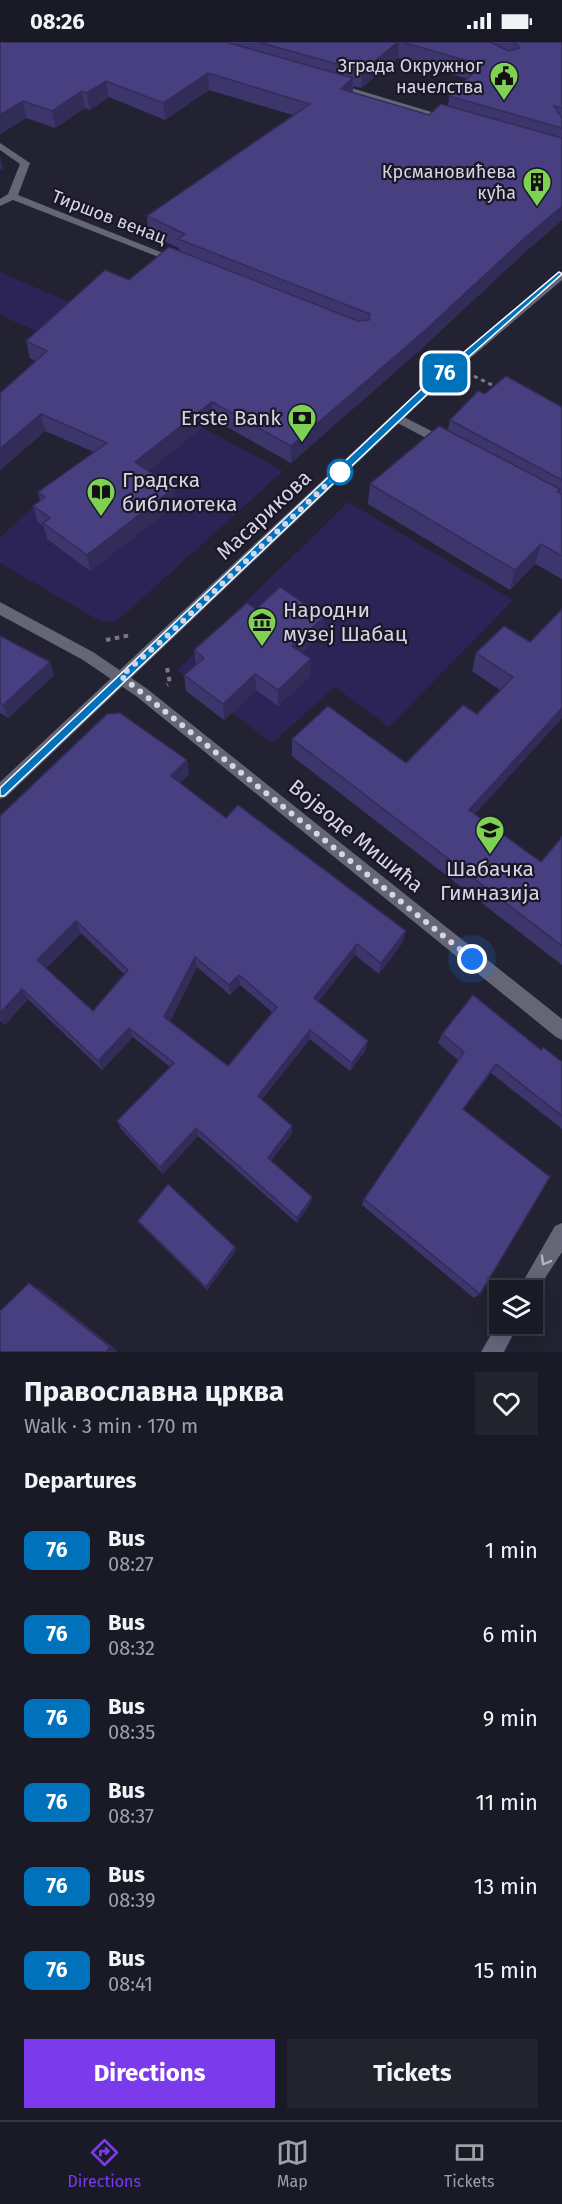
<!DOCTYPE html>
<html lang="en">
<head>
<meta charset="utf-8">
<style>
	:root { --surface:#1a1a26; --page:#23232e; --text:#f1f3f6; --muted:#9fa1a7; --line:#383843; --accent:#7c3aed }
	body { margin:0; font-family:"Fira Sans",sans-serif; background:var(--page); color:var(--text); height:100vh; display:flex; flex-direction:column; font-size:22px; white-space:nowrap }
	* { box-sizing:border-box; margin:0 }
	p { font-size:20px; color:var(--muted) }
	.icon { flex:none; width:33px; height:33px; fill:none; stroke:currentColor; stroke-width:2; stroke-linecap:round; stroke-linejoin:round }
	.map { position:relative; height:1310px; overflow:hidden }
	.drawer { display:flex; flex-direction:column; background:var(--surface); flex:1 }
	.drawer>* { flex:none }
	.badge { padding:0 12px; border-radius:9px; font-size:21px; line-height:39px }
	.buttons { position:absolute; left:489px; top:1238px; display:grid; gap:12px }
	.buttons a { display:grid; place-items:center; width:54px; height:54px; border-radius:0px; background:var(--surface); box-shadow:0 3px 15px #0003,0 0 0 2px var(--line); font-size:30px }
	.you { position:absolute; width:30px; height:30px; margin:-15px; border:4px solid #fff; border-radius:50%; background:#1a73e8; box-shadow:0 0 0 9px #1a73e833 }
	.map>.badge { position:absolute; translate:-50% -50%; box-shadow:0 0 0 3px #fff }
	h2 { padding:0 24px; font-size:22px; line-height:54px }
	.round { display:grid; place-items:center; flex:none; width:63px; height:63px; border-radius:0px; background:var(--page) }
	.headline { display:flex; align-items:center; justify-content:space-between; height:102px; padding:0 24px }
	h1 { font-size:28px; font-weight:700; line-height:45px }
	.action { display:flex; gap:12px; margin-top:auto; padding:12px 24px }
	.action a { flex:1; height:69px; border-radius:0px; background:var(--accent); color:#fff; font-size:24px; font-weight:700; line-height:69px; text-align:center }
	.action a+a { background:var(--page); color:var(--text) }
	ul { padding:0; list-style:none }
	li { display:flex; align-items:center; gap:18px; height:84px; padding:0 24px }
	li div { flex:1 }
	li b { display:block; font-size:22px }
	li em { font-style:normal }
	li .badge { min-width:66px; font-weight:700; text-align:center }
	.status { display:flex; justify-content:space-between; align-items:center; height:42px; padding:0 30px; background:var(--surface); direction:ltr }
	.status svg { height:16px; fill:currentColor }
	.dock { display:flex; justify-content:space-around; align-items:center; height:84px; border-top:2px solid var(--line); background:var(--surface); font-size:16px; color:var(--muted) }
	.dock a { display:grid; justify-items:center; gap:3px }
	.dock .on { color:var(--accent) }
	.map>svg:first-child { display:block }
	.green { fill:#2c2457 }
	.lines { fill:none; stroke-linecap:round; stroke-linejoin:round }
	.path-far1 { stroke:#7a7988; stroke-width:3; stroke-dasharray:4 4; stroke-linecap:butt }
	.path { stroke:#7a7988; stroke-width:4; stroke-dasharray:4.5 4.5; stroke-linecap:butt }
	.pedestrian { fill:#656578; fill-rule:evenodd }
	.minor { fill:#656578; fill-rule:evenodd }
	.secondary { fill:#656578; fill-rule:evenodd }
	.wall { fill:#3d366d; fill-rule:evenodd }
	.shaded-wall { fill:#322c59 }
	.building { fill:#473f7f; stroke:#322c59; stroke-width:1.5; fill-rule:evenodd }
	.oneway { stroke:#b4b3c2 }
	.line { fill:#0072bc; stroke:#fff; stroke-width:1.5 }
	.walk { stroke:#d6d5e1; stroke-width:6; stroke-dasharray:0 10.8 }
	.stop-dot { fill:#fff; stroke:#0072bc; stroke-width:3 }
	.labels { text-anchor:middle; dominant-baseline:central; stroke-width:4.5; stroke-linejoin:round; paint-order:stroke }
	.far-poi-label { font-size:18px; fill:#d6d5e1; stroke:#191828; text-anchor:end }
	.far-street-label { font-size:18px; fill:#d6d5e1; stroke:#191828 }
	.poi-label { font-size:21px; fill:#d6d5e1; stroke:#191828; text-anchor:start }
	.street-label { font-size:21px; fill:#d6d5e1; stroke:#191828 }
</style>
</head>
<body>
<div class="status"><b>08:26</b><svg viewBox="0 0 49 12"><path d="M0 12V9h3v3zM5 12V6h3v6zM10 12V3h3v9zM15 12V0h3v12zM26 1h20v11H26zM47 4h2v5h-2z"/></svg></div>
<div class="map">
<svg width="562" height="1310" viewBox="0 0 562 1310">
	<rect width="100%" height="100%" fill="#232232"/>
	<g class="green">
		<polygon points="0,230 73,262 38,290 0,273"/>
		<polygon points="172,369 283,429 117,579 102,580 0,521 0,495 82,422"/>
		<polygon points="348,460 513,558 389,685 335,645 272,701 177,628"/>
	</g>
	<g class="lines">
		<polyline class="path-far1" points="474,334 496,345"/>
		<g class="path">
			<polyline points="106,598 131,593"/>
			<polyline points="167,626 170,641 167,643"/>
		</g>
		<polygon class="pedestrian" points="332,42 338,42 455,77 447,79 332,46"/>
		<g class="minor">
			<polygon points="0,101 30,121 18,153 183,219 178,222 174,221 13,158 0,164 0,157 8,152 20,122 0,108"/>
			<polygon points="398,372 449,398 451,401 449,404 441,404 394,379 392,376"/>
			<polygon points="0,560 93,610 146,646 562,977 562,998 556,995 136,654 83,618 0,573"/>
			<polygon points="562,1181 562,1210 532,1256 532,1248 518,1248 555,1184"/>
			<polygon points="500,1277 500,1281 519,1281 504,1310 481,1310"/>
		</g>
		<polygon class="secondary" points="562,229 562,238 439,343 6,755 0,757 0,740 431,337"/>
	</g>
	<g class="wall">
		<path d="M0,0h562v178l-37,32 -106,99 -128,112 -78,-44 -65,52 28,34 -86,66 -43,-32 -3,-12 -6,-5 -5,-16 7,-5 -2,-9 56,-40 -49,-21 -45,39 35,-109 -5,-3 -4,-17 153,-90v-3l-31,-14 -1,-18 146,-101 -84,-25 -44,30 -56,-23 -19,13 -5,-2 -30,20 -29,-10 -26,16zM398,16l70,21 -19,17 -1,10 -19,9 -76,-23v-6l8,2z"/>
		<polygon points="485,352 562,365 562,537 535,522 510,548 368,462 370,442 448,388 450,378"/>
		<polygon points="256,567 324,575 323,591 302,611 311,617 310,634 278,664 256,648 224,678 186,649 184,633 196,623 194,608"/>
		<polygon points="562,567 562,676 475,772 541,820 562,795 562,923 292,714 292,697 406,721 477,672 500,648 472,629 476,611 530,600"/>
		<polygon points="0,594 50,620 54,633 8,676 1,671 0,672"/>
		<path d="M187,718l2,14 -9,9 46,35 177,124 -24,32 -24,-19 -37,47 48,48 -16,21 -40,-32 -48,60 30,34 -21,28 40,41 -14,21 -99,-87 -35,38 -42,-45 -4,-8 53,-54 -37,-30 -31,33 -74,-71 -23,26 -5,-5v-204zM81,891l43,41 -31,37 -47,-43zM197,925l33,28 10,-10 32,27 -44,54 -58,-45z"/>
		<polygon points="442,992 541,1008 562,1020 562,1087 491,1031 463,1068 480,1252 474,1256 362,1163 364,1157 459,1019 438,1001"/>
		<polygon points="138,1179 235,1205 236,1209 207,1248 141,1183"/>
	</g>
	<g class="shaded-wall">
		<polygon points="398,0 399,0 398,16 361,46 362,29"/>
		<polygon points="208,31 209,48 165,78 163,61"/>
		<polygon points="353,36 352,53 341,47"/>
		<polygon points="106,39 109,55 90,68 87,51"/>
		<polygon points="82,49 85,66 55,86 52,69"/>
		<polygon points="23,59 26,76 0,92 0,73"/>
		<polygon points="0,114 3,127 0,128"/>
		<polygon points="562,164 562,178 525,210 419,309 291,421 291,404 528,193"/>
		<polygon points="212,360 213,377 138,437 135,420"/>
		<polygon points="41,372 45,389 0,428 0,407"/>
		<polygon points="174,446 176,463 90,529 87,513"/>
		<polygon points="541,502 535,522 510,548 515,528"/>
		<polygon points="324,575 323,591 292,621 292,604"/>
		<polygon points="311,617 310,634 278,664 278,648"/>
		<polygon points="50,620 54,633 8,676 3,663"/>
		<polygon points="255,632 256,648 224,678 223,662"/>
		<polygon points="562,666 562,676 464,784 469,768"/>
		<polygon points="187,718 189,732 173,748 171,734"/>
		<polygon points="76,879 81,891 43,928 37,918"/>
		<polygon points="406,889 403,900 379,932 381,921"/>
		<polygon points="357,902 355,913 313,966 314,956"/>
		<polygon points="195,915 197,925 167,984 164,975"/>
		<polygon points="239,933 240,943 230,953 229,943"/>
		<polygon points="22,947 28,957 5,983 0,975 0,971"/>
		<polygon points="129,986 133,995 102,1028 98,1019"/>
		<polygon points="310,988 310,997 258,1062 258,1054"/>
		<polygon points="368,999 366,1008 350,1029 352,1021"/>
		<polygon points="496,1022 491,1031 458,1075 463,1067"/>
		<polygon points="292,1084 292,1091 268,1122 268,1116"/>
		<polygon points="196,1086 198,1094 163,1132 160,1125"/>
		<polygon points="312,1155 311,1160 297,1181 297,1176"/>
		<polygon points="235,1205 236,1209 207,1248 206,1245"/>
		<polygon points="29,1241 40,1247 117,1308 116,1310 106,1310"/>
	</g>
	<g class="building">
		<polygon points="0,0 226,0 353,36 341,47 429,73 441,62 562,96 562,164 528,193 421,292 291,404 212,360 135,420 174,446 87,513 43,481 50,476 33,464 45,455 38,450 107,401 41,372 0,407 0,351 47,309 26,299 105,228 129,238 169,205 358,279 369,278 370,272 178,197 185,192 147,174 310,62 208,31 163,61 106,39 87,51 82,49 52,69 23,59 0,73"/>
		<polygon points="258,0 398,0 362,29"/>
		<polygon points="402,0 490,0 509,9 519,6 518,3 511,0 562,0 562,66 554,64 562,76 562,86 449,54 482,23"/>
		<polygon points="506,334 562,365 562,438 450,378 478,349 485,352"/>
		<polygon points="439,384 560,447 558,450 562,452 562,514 541,502 515,528 370,442"/>
		<polygon points="280,545 324,575 292,604 311,617 278,648 255,632 223,662 184,633 204,616 194,608 247,561 256,567"/>
		<polygon points="562,567 562,666 469,768 541,820 562,795 562,904 292,697 328,664 406,721 463,663 477,672 513,635 476,611 504,584 530,600"/>
		<polygon points="0,594 50,620 3,663 0,661"/>
		<path d="M120,671l67,47 -16,16 55,42 12,-13 168,126 -25,32 -24,-19 -43,54 54,43 -16,22 -42,-33 -52,66 34,30 -24,32 44,39 -15,21 -101,-90 -36,39 -43,-46 57,-58 -45,-35 -31,33 -76,-72 -22,24v-197l107,-102zM76,879l52,49 -35,41 -56,-51zM195,915l34,28 10,-10 38,32 -49,59 -64,-49z"/>
		<polygon points="473,953 541,1008 543,1005 562,1020 562,1074 496,1022 463,1067 550,1135 480,1252 364,1157 464,1010 442,992"/>
		<polygon points="168,1142 235,1205 206,1245 138,1179"/>
		<polygon points="29,1241 110,1305 106,1310 0,1310 0,1269"/>
	</g>
	<defs><path id="oneway-chevron" d="M-2-3.5L2.5 0L-2 3.5" fill="none" stroke-width="1.6" stroke-linecap="round" stroke-linejoin="round" transform="scale(1.5)"/></defs>
	<use class="oneway" href="#oneway-chevron" transform="translate(545 1219) rotate(120)"/>
	<polygon class="line" points="559,230 562,232 438,342 4,754 0,754 0,746 431,338"/>
	<g class="lines">
		<polyline class="walk" points="340,430 166,595 121,634 472,917"/>
	</g>
	<defs>
		<g id="civic-pin" transform="scale(1.5)"><path d="M0 17L-7.5 6A9.5 9.5 0 1 1 7.5 6Z" fill="#7ed153" stroke="#191828"/><path d="M-.6-6.5H3V-4.5H.6V-3L4-1V1h2V6H-6V1h2V-1L-.6-3ZM-1.2 2.5V6h2.4V2.5Z" fill="#111"/></g>
		<g id="building-pin" transform="scale(1.5)"><path d="M0 17L-7.5 6A9.5 9.5 0 1 1 7.5 6Z" fill="#7ed153" stroke="#191828"/><path d="M-4-6H4V6H1V3H-1V6H-4ZM-2.5-4.3h1.7v1.8h-1.7ZM.8-4.3h1.7v1.8H.8ZM-2.5-1h1.7V.8h-1.7ZM.8-1h1.7V.8H.8Z" fill="#111"/></g>
		<g id="bank-pin" transform="scale(1.5)"><path d="M0 17L-7.5 6A9.5 9.5 0 1 1 7.5 6Z" fill="#7ed153" stroke="#191828"/><path d="M-6-4H6V4H-6ZM0-2.3a2.3 2.3 0 1 0 0 4.6a2.3 2.3 0 1 0 0-4.6Z" fill="#111"/></g>
		<g id="library-pin" transform="scale(1.5)"><path d="M0 17L-7.5 6A9.5 9.5 0 1 1 7.5 6Z" fill="#7ed153" stroke="#191828"/><path d="M-6-4Q-3-5.5-.7-3.5V5Q-3 3-6 4ZM6-4Q3-5.5 .7-3.5V5Q3 3 6 4Z" fill="#111"/></g>
		<g id="museum-pin" transform="scale(1.5)"><path d="M0 17L-7.5 6A9.5 9.5 0 1 1 7.5 6Z" fill="#7ed153" stroke="#191828"/><path d="M0-6L6-3V-2H-6V-3ZM-5-1h2V3h-2ZM-1-1h2V3h-2ZM3-1h2V3H3ZM-6 4H6V6H-6Z" fill="#111"/></g>
		<g id="school-pin" transform="scale(1.5)"><path d="M0 17L-7.5 6A9.5 9.5 0 1 1 7.5 6Z" fill="#7ed153" stroke="#191828"/><path d="M0-5L7-2L0 1L-7-2ZM-4 1L0 2.5L4 1V4Q0 6-4 4Z" fill="#111"/></g>
	</defs>
	<g fill-rule="evenodd">
		<use href="#civic-pin" x="504" y="34"/>
		<use href="#building-pin" x="537" y="140"/>
		<use href="#bank-pin" x="302" y="376"/>
		<use href="#library-pin" x="101" y="450"/>
		<use href="#museum-pin" x="262" y="580"/>
		<use href="#school-pin" x="490" y="788"/>
	</g>
	<circle class="stop-dot" cx="340" cy="430" r="12"/>
	<g class="labels">
		<g class="far-poi-label">
			<text x="483" y="24">Зграда Окружног<tspan x="483" dy="21">начелства</tspan></text>
			<text x="516" y="130">Крсмановићева<tspan x="516" dy="21">кућа</tspan></text>
		</g>
		<g class="far-street-label">
			<text transform="translate(109 175) rotate(21)">Тиршов венац</text>
		</g>
		<g class="poi-label">
			<text x="281" y="376" text-anchor="end">Erste Bank</text>
			<text x="122" y="438">Градска<tspan x="122" dy="24">библиотека</tspan></text>
			<text x="283" y="568">Народни<tspan x="283" dy="24">музеј Шабац</tspan></text>
			<text x="490" y="827" text-anchor="middle">Шабачка<tspan x="490" dy="24">Гимназија</tspan></text>
		</g>
		<g class="street-label">
			<text transform="translate(264 473) rotate(-43)">Масарикова</text>
			<text transform="translate(356 794) rotate(39)">Војводе Мишића</text>
		</g>
	</g>
</svg>
<div class="buttons">
<a><svg class="icon" aria-label="layers" viewBox="0 0 24 24"><path d="M12 4l9 5-9 5-9-5zM3 14l9 5 9-5"/></svg></a>
</div>
<div class="you" style="left:472px;top:917px"></div>
<b class="badge" style="left:445px;top:331px;background:#0072bc;color:#fff">76</b>
</div>
<section class="drawer">
<div class="headline"><div><h1>Православна црква</h1><p>Walk · 3 min · 170 m</p></div><a class="round"><svg class="icon" aria-label="heart" viewBox="0 0 24 24"><path d="M12 20l-8-8c-3-5 5-10 8-4 3-6 11-1 8 4z"/></svg></a></div>
<h2>Departures</h2>
<ul>
<li><span class="badge" style="background:#0072bc;color:#fff">76</span><div><b>Bus</b><p>08:27</p></div><em>1 min</em></li>
<li><span class="badge" style="background:#0072bc;color:#fff">76</span><div><b>Bus</b><p>08:32</p></div><em>6 min</em></li>
<li><span class="badge" style="background:#0072bc;color:#fff">76</span><div><b>Bus</b><p>08:35</p></div><em>9 min</em></li>
<li><span class="badge" style="background:#0072bc;color:#fff">76</span><div><b>Bus</b><p>08:37</p></div><em>11 min</em></li>
<li><span class="badge" style="background:#0072bc;color:#fff">76</span><div><b>Bus</b><p>08:39</p></div><em>13 min</em></li>
<li><span class="badge" style="background:#0072bc;color:#fff">76</span><div><b>Bus</b><p>08:41</p></div><em>15 min</em></li>
</ul>
<div class="action"><a>Directions</a><a>Tickets</a></div>
</section>
<nav class="dock">
<a class="on"><svg class="icon" aria-label="directions" viewBox="0 0 24 24"><path d="M12 3l9 9-9 9-9-9zM9 14v-3h6M13 9l2 2-2 2"/></svg>Directions</a>
<a><svg class="icon" aria-label="map" viewBox="0 0 24 24"><path d="M3 6l6-2 6 2 6-2v14l-6 2-6-2-6 2zM9 4v14M15 6v14"/></svg>Map</a>
<a><svg class="icon" aria-label="tickets" viewBox="0 0 24 24"><path d="M3 7h18v10H3zM15 7v10"/></svg>Tickets</a>
</nav>
</body>
</html>
